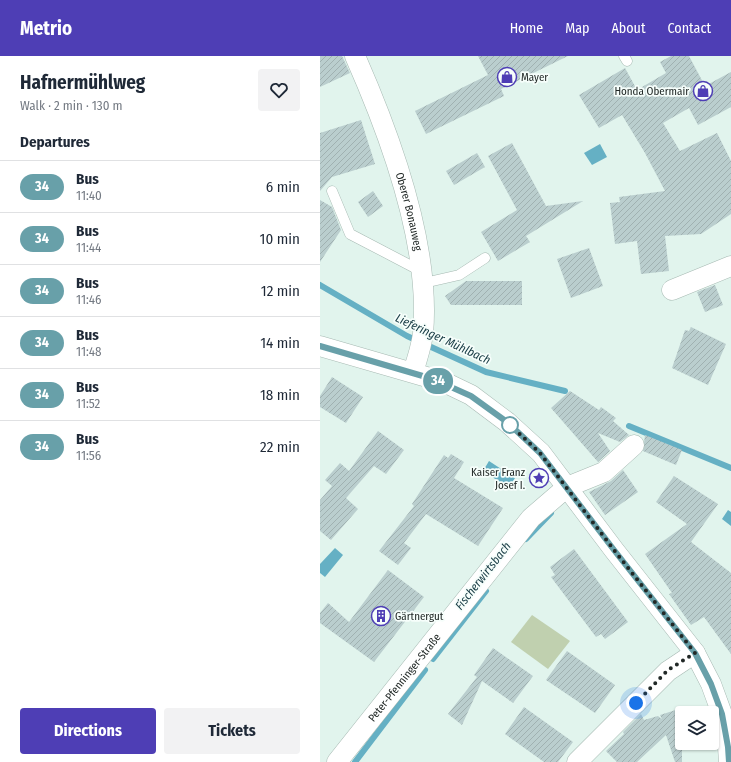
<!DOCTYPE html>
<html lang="en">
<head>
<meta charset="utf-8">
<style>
	:root { --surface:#fff; --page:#f2f2f3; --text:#1f2937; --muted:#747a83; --line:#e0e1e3; --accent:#4e3eb5 }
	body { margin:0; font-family:"Fira Sans Condensed",sans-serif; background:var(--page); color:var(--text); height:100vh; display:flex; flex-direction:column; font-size:15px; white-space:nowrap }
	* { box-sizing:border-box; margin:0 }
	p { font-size:13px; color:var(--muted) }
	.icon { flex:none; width:22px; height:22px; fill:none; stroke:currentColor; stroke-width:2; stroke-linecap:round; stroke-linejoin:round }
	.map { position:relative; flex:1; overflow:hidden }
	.sheet { display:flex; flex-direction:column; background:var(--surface); width:320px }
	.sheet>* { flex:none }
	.badge { padding:0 8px; border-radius:13px; font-size:14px; line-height:26px }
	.controls { position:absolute; left:355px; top:650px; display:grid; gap:8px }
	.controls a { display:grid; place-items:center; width:44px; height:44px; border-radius:4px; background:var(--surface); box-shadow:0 1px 3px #0004; font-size:20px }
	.you { position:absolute; width:20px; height:20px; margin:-10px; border:3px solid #fff; border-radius:50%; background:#1a73e8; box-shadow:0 0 0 6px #1a73e833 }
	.map>.badge { position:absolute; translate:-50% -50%; box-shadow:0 0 0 2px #fff }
	h2 { padding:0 20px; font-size:15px; line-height:36px }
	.round { display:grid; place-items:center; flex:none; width:42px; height:42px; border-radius:4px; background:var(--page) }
	.overview { display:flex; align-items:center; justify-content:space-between; height:68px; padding:0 20px }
	h1 { font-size:19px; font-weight:700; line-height:30px }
	.action { display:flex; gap:8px; margin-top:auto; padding:8px 20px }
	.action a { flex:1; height:46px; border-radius:4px; background:var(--accent); color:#fff; font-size:16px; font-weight:700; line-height:46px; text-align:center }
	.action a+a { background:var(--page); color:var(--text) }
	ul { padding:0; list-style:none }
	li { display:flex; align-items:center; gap:12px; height:52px; padding:0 20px; border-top:1px solid var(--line) }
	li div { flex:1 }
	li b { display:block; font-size:15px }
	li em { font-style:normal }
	li .badge { min-width:44px; font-weight:700; text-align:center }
	header { display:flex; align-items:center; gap:24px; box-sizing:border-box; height:56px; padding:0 20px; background:var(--accent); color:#fff }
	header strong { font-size:19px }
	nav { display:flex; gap:22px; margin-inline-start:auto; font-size:14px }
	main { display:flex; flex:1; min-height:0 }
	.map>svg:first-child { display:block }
	.park { fill:#c0d0af }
	.water { fill:#65b0c4 }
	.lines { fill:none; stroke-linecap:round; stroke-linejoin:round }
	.stream { stroke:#65b0c4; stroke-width:6 }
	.building { fill:url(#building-hatch) }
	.service-casing { stroke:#a6b9b2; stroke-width:11 }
	.minor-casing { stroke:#a6b9b2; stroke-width:21 }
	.service { stroke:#fff; stroke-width:10 }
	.minor { stroke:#fff; stroke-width:20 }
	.line-casing { stroke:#fff; stroke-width:9 }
	.line { stroke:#68a0a9; stroke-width:6 }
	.walk { stroke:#212826; stroke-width:4; stroke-dasharray:0 7.2 }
	.stop-dot { fill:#fff; stroke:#68a0a9; stroke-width:2 }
	.labels { text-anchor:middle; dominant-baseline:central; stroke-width:3.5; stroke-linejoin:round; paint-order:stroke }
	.poi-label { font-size:11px; fill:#212826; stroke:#f6fefb; text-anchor:start }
	.street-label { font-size:11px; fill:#212826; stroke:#f6fefb }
	.water-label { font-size:12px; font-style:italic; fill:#163a43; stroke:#f6fefb }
</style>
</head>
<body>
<header>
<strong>Metrio</strong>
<nav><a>Home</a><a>Map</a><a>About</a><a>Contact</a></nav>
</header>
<main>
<section class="sheet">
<div class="overview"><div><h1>Hafnermühlweg</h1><p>Walk · 2 min · 130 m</p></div><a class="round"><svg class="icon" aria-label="heart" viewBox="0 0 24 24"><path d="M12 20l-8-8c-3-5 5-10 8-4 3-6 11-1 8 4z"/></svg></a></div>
<h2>Departures</h2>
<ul>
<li><span class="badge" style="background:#68a0a9;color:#fff">34</span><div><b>Bus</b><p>11:40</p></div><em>6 min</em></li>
<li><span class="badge" style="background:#68a0a9;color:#fff">34</span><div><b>Bus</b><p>11:44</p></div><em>10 min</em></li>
<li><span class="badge" style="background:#68a0a9;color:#fff">34</span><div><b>Bus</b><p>11:46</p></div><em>12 min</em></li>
<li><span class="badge" style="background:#68a0a9;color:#fff">34</span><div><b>Bus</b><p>11:48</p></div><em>14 min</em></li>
<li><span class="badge" style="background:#68a0a9;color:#fff">34</span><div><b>Bus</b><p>11:52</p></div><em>18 min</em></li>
<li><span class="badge" style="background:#68a0a9;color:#fff">34</span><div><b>Bus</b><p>11:56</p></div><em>22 min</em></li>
</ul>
<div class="action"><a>Directions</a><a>Tickets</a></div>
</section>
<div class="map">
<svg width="411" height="706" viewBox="0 0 411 706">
	<defs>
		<pattern id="building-hatch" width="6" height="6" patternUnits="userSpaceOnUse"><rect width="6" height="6" fill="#bacece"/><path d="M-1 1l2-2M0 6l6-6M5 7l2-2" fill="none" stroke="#a0b1b1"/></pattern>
	</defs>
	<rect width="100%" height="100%" fill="#e1f4ed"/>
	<polygon class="park" points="212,559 250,585 228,613 191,586"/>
	<g class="water">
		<polygon points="280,88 287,101 272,109 264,97"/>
		<polygon points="169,405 195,422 189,432 163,415"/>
		<polygon points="408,454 411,456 411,470 402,463"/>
		<polygon points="15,492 23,499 5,521 0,517 0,508"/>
	</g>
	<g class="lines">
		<g class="stream">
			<polyline points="0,229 87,280 166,316 245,335"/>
			<polyline points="309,370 411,412"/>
			<polyline points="206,483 231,457"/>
			<polyline points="113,603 166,535"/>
			<polyline points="35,706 105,614"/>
		</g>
	</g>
	<g class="building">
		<polygon points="0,0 22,0 30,17 0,31"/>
		<polygon points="158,0 248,0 181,33 184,40 106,78 95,55 168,19"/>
		<polygon points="351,0 369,0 385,30 411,16 411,51 378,69 369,52 343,67 360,95 397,77 411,105 411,158 381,178 345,180 349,215 321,218 317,185 295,188 290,147 300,146 299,141 345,135 325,97 302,59 279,72 259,39 305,12 317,34 346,17 340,6"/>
		<polygon points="41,64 55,108 12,121 0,135 0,77"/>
		<polygon points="192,87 226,150 263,145 206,180 210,186 178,205 161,176 197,154 168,100"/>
		<polygon points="157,97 165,111 134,129 126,115"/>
		<polygon points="53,135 63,150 48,161 38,146"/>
		<polygon points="0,144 12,151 21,174 0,206"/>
		<polygon points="269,192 283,230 251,242 237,203"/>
		<polygon points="146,225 202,225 202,249 131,249 125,240"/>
		<polygon points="395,229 403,249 385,256 377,236"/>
		<polygon points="371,271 406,288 388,329 352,312 365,274 369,275"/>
		<polygon points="12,321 43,341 26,367 0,351 0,340"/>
		<polygon points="250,335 279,354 281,351 296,362 293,365 309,379 300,386 278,377 290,395 278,406 231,352"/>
		<polygon points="58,375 84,394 66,418 54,410 26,442 38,453 11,484 0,475 0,444 12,430 5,424 20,407 29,415"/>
		<polygon points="325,379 362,394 356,409 323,395"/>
		<polygon points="131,398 144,406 134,422 183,452 158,490 106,458 84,487 91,492 78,509 59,495 94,450 92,448 124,399 128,402"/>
		<polygon points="303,414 318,436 285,459 269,436 291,425"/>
		<polygon points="354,420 398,448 371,486 411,517 411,598 384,561 371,569 349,538 352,537 325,498 367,468 336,446"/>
		<polygon points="254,493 308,566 285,583 281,578 276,581 231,521 235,519 230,511"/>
		<polygon points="68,514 104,541 54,606 0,567 0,557 8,547 29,566"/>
		<polygon points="173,592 213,620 193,647 162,625 142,669 128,658 157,621 154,619"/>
		<polygon points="247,595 295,629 275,657 226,624"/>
		<polygon points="204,651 253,686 238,706 224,706 185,678"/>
		<polygon points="362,652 362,706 355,706 346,679 317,706 297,706 286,695 304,678 303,676 321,658 324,664 338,660 342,663 340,659"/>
	</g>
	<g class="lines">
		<g class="service-casing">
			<g id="service">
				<polyline points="304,0 307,5"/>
				<polyline points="12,135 30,178 101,215"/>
				<polyline points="104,227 139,219 165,202"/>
			</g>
		</g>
		<g class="minor-casing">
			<g id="minor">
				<path id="s1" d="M35,0c35,79 76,191 68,278 -2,13 -6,26 -10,38"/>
				<polyline points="352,234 411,210"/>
				<polyline points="0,290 124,326 151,339 187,366 221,397 294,494 375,597 391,628 402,658 408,691 409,706"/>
				<path id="s2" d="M17,706l194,-244 36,-31 37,-15 30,-27"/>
				<polyline points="257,706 348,615 375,597"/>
			</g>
		</g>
		<use href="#service" class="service"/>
		<use href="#minor" class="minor"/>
	</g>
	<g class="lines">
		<g class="line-casing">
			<polyline id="line" points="0,290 113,323 151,340 187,366 220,397 294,494 375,597 391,628 402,658 408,691 409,706"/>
		</g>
		<use href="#line" class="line"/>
		<polyline class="walk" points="190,369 187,366 220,397 294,494 375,597 348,614 316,647"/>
	</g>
	<defs>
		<g id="shop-ring" transform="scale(1)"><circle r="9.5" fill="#f6fefb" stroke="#4e3eb5" stroke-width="1.5"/><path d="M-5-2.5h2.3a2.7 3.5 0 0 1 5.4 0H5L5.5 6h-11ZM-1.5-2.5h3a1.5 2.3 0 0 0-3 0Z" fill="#4e3eb5"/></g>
		<g id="sight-ring" transform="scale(1)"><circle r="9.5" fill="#f6fefb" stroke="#4e3eb5" stroke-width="1.5"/><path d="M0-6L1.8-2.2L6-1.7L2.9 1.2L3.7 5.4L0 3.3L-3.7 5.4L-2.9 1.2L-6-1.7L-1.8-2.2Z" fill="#4e3eb5"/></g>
		<g id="building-ring" transform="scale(1)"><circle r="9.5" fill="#f6fefb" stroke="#4e3eb5" stroke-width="1.5"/><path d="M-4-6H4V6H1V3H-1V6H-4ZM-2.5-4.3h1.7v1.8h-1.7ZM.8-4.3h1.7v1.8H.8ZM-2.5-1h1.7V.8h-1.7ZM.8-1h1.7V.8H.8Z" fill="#4e3eb5"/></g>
	</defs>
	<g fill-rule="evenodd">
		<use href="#shop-ring" x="187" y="21"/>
		<use href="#shop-ring" x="383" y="35"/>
		<use href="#sight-ring" x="219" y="422"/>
		<use href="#building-ring" x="61" y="560"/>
	</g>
	<circle class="stop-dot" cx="190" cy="369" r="8"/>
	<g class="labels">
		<g class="poi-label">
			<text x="201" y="21">Mayer</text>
			<text x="369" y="35" text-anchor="end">Honda Obermair</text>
			<text x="205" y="416" text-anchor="end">Kaiser Franz<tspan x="205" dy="13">Josef I.</tspan></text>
			<text x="75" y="560">Gärtnergut</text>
		</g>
		<g class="street-label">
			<text stroke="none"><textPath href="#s1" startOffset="165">Oberer Bonauweg</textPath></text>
			<text stroke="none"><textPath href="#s2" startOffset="108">Peter-Pfenninger-Straße</textPath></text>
		</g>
		<g class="water-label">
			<text transform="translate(123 283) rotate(25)">Lieferinger Mühlbach</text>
			<text transform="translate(163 520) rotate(-52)">Fischerwirtsbach</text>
		</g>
	</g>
</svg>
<div class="controls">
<a><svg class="icon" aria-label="layers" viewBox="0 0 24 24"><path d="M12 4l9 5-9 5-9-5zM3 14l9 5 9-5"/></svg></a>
</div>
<div class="you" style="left:316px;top:647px"></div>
<b class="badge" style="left:118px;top:325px;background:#68a0a9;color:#fff">34</b>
</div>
</main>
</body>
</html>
